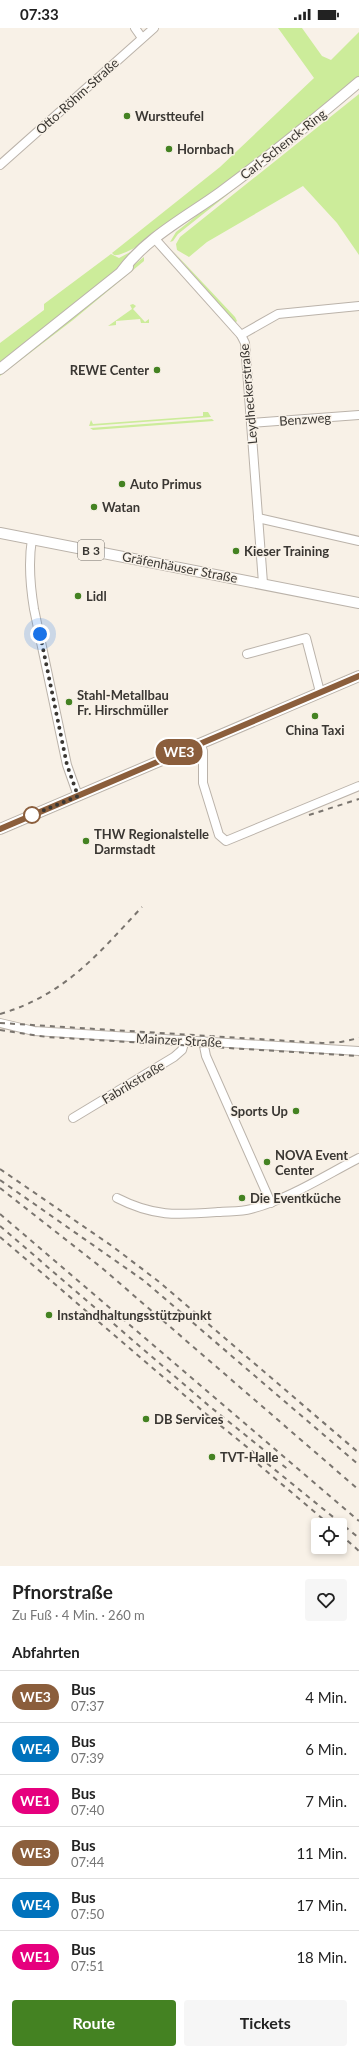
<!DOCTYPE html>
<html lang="de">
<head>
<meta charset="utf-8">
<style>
	:root { --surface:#fff; --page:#f6f6f6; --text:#222; --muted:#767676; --line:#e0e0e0; --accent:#448222 }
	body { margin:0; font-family:Lato,sans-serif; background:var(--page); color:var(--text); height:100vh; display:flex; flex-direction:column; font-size:15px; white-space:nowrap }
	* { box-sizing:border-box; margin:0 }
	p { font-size:13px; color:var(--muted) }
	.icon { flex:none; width:22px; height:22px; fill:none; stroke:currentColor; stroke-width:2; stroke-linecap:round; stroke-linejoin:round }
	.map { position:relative; height:1538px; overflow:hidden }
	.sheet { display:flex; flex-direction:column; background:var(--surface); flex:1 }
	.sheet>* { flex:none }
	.badge { padding:0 8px; border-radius:13px; font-size:14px; line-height:26px }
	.fabs { position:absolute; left:311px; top:1490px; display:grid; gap:8px }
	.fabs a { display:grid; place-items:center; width:36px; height:36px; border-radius:4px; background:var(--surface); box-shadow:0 2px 6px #0003; font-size:20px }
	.you { position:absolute; width:20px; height:20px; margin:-10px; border:3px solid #fff; border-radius:50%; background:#1a73e8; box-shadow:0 0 0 6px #1a73e833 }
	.map>.badge { position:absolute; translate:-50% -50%; box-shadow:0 0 0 2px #fff }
	h2 { padding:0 12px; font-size:15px; line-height:36px }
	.round { display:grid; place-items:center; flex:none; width:42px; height:42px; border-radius:4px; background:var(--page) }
	.headline { display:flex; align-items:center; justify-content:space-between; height:68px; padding:0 12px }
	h1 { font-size:19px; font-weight:700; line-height:30px }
	.primary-button { display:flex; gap:8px; margin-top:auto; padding:8px 12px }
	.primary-button a { flex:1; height:46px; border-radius:4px; background:var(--accent); color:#fff; font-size:16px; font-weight:700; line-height:46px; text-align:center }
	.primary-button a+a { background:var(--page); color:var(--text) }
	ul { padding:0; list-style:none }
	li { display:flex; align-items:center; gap:12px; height:52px; padding:0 12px; border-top:1px solid var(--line) }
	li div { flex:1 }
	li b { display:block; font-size:15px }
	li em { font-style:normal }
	li .badge { min-width:44px; font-weight:700; text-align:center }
	.status { display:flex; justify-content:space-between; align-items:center; height:28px; padding:0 20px; background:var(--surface); direction:ltr }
	.status svg { height:11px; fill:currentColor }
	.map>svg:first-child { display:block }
	.green { fill:#ccec9a }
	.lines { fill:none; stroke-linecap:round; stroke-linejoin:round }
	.minor-casing { stroke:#bbb3aa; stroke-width:10 }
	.major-casing { stroke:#bbb3aa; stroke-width:12 }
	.minor { stroke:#fff; stroke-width:8 }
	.major { stroke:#fff; stroke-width:10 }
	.rail { stroke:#7a756f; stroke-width:2; stroke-dasharray:5 5; stroke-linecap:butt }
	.line-casing { stroke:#fff; stroke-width:9 }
	.line { stroke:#8b5e3c; stroke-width:6 }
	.walk { stroke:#3a3733; stroke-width:4; stroke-dasharray:0 7.2 }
	.poi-dot { fill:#448222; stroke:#f8f1e7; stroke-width:1.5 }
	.stop-dot { fill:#fff; stroke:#8b5e3c; stroke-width:2 }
	.labels { text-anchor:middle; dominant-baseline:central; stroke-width:3; stroke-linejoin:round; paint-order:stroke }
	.shield { fill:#f8f1e7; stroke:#736f69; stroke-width:1 }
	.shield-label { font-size:12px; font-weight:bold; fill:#3a3733 }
	.street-label { font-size:13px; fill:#3a3733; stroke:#f8f1e7 }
	.poi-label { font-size:13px; font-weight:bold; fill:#3a3733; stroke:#f8f1e7; text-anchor:start }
</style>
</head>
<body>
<div class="status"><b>07:33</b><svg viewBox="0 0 49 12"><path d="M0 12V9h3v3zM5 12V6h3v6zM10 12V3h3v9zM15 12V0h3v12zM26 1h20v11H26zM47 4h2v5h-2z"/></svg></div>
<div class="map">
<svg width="359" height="1538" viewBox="0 0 359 1538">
	<rect width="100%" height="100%" fill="#f8f1e7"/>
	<g class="green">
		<path d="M278,0h24l20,28 9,4 28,-28v45c-30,25 -221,184 -245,178l-2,-2 108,-86 94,-89z"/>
		<polygon points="359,66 359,227 337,195 303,158 207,214 189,229 177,222 176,216 180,209"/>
		<polygon points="337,77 335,81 178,206 173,213 170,214 176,204"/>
		<polygon points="136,221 139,222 107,250 0,337 0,315 44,282 44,276 111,226 119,230"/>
		<polygon points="172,222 235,289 237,293 235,295"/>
		<polygon points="144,229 144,233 73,292 0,348 0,345"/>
		<polygon points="133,276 136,278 133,281 145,294 149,291 149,295 141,295 140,291 116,293 116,297 108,298 132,281 130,277"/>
		<polygon points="203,384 208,384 211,389 89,398 91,392 93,396 203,388"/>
		<polygon points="212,391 214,393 93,402 90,400"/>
	</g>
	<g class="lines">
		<g class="minor-casing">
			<g id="minor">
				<polyline points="135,0 142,10"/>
				<polyline points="0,137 154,0"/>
				<polyline points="155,211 241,307 245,315 263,555"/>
				<polyline points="241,307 278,286 359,278"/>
				<polyline points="251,395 359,387"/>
				<polyline points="258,490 359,513"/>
				<path d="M32,511c-4,24 -2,46 2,70l33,156 11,31"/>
				<polyline points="247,626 306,610 320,664"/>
				<polyline points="200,715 203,723 203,755 219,807 226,813 359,758"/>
				<polyline points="0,995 34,1003 359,1023"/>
				<polyline points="203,1013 206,1028 271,1175"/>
				<polyline points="73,1090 174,1029 182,1022 185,1012"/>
				<path d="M117,1170c37,19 60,17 101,14 11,-1 23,0 33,-3 38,-10 73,-33 108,-51"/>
			</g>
		</g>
		<g class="major-casing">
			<g id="major">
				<path d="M122,243c25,-34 66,-55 99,-79 48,-35 93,-72 138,-110"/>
				<polyline points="0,341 128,239"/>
				<polyline points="0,505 359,575"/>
				<polyline points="0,801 359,648"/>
			</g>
		</g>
		<use href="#minor" class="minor"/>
		<use href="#major" class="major"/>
		<g class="rail">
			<polyline points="309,787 359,771"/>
			<path d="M0,986c65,-19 98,-60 142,-107"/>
			<polyline points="0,995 322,1015 341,1014 359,1010"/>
			<polyline points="0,1002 47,1009 359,1028"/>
			<polyline points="0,1141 112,1218 158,1253 359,1425"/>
			<polyline points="0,1152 143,1252 359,1437"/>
			<polyline points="0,1160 102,1240 359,1462"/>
			<polyline points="0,1186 359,1493"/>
			<polyline points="0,1198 208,1377 290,1443"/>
			<polyline points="0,1209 205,1385 359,1510"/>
			<polyline points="258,1436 330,1497"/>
			<polyline points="340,1506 359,1523"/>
		</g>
	</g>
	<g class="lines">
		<g class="line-casing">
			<polyline id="line" points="0,801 359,648"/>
		</g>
		<use href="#line" class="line"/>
		<polyline class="walk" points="32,787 28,789 78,768 67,737 40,606"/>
	</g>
	<g class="poi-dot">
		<circle cx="127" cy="88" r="4"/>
		<circle cx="169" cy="121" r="4"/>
		<circle cx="157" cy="342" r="4"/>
		<circle cx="122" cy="456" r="4"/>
		<circle cx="94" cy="479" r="4"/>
		<circle cx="236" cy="523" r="4"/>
		<circle cx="78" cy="568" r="4"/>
		<circle cx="69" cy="674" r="4"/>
		<circle cx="315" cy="688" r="4"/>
		<circle cx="86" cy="813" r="4"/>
		<circle cx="296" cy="1083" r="4"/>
		<circle cx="267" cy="1134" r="4"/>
		<circle cx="242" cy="1170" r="4"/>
		<circle cx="49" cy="1287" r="4"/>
		<circle cx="146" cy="1391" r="4"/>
		<circle cx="212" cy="1429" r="4"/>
	</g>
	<circle class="stop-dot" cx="32" cy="787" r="8"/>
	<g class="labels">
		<rect class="shield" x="78" y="512" width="26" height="20" rx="3"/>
		<g class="shield-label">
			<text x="91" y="522">B 3</text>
		</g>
		<g class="street-label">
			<text transform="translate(77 68) rotate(-42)">Otto-Röhm-Straße</text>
			<text transform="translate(283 116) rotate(-38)">Carl-Schenck-Ring</text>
			<text transform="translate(248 366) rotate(-95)">Leydheckerstraße</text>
			<text transform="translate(305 391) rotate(-4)">Benzweg</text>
			<text transform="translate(180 539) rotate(11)">Gräfenhäuser Straße</text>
			<text transform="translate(179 1012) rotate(3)">Mainzer Straße</text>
			<text transform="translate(133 1054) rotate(-31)">Fabrikstraße</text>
		</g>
		<g class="poi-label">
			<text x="135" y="88">Wurstteufel</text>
			<text x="177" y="121">Hornbach</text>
			<text x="149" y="342" text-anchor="end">REWE Center</text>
			<text x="130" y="456">Auto Primus</text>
			<text x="102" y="479">Watan</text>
			<text x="244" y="523">Kieser Training</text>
			<text x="86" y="568">Lidl</text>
			<text x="77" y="667">Stahl-Metallbau<tspan x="77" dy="15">Fr. Hirschmüller</tspan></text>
			<text x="315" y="702" text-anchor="middle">China Taxi</text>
			<text x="94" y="806">THW Regionalstelle<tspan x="94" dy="15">Darmstadt</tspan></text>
			<text x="288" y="1083" text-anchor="end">Sports Up</text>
			<text x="275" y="1127">NOVA Event<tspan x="275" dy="15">Center</tspan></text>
			<text x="250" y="1170">Die Eventküche</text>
			<text x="57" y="1287">Instandhaltungsstützpunkt</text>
			<text x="154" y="1391">DB Services</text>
			<text x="220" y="1429">TVT-Halle</text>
		</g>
	</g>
</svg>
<div class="fabs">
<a><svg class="icon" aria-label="locate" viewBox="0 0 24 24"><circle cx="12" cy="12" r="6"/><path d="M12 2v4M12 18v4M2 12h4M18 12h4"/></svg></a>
</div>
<div class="you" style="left:40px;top:606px"></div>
<b class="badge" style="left:179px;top:724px;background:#8b5e3c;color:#fff">WE3</b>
</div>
<section class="sheet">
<div class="headline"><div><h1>Pfnorstraße</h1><p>Zu Fuß · 4 Min. · 260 m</p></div><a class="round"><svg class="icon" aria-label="heart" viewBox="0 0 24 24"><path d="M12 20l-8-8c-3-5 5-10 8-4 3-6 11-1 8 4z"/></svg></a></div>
<h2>Abfahrten</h2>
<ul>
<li><span class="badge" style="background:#8b5e3c;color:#fff">WE3</span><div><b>Bus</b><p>07:37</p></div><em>4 Min.</em></li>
<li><span class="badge" style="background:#0072bc;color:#fff">WE4</span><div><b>Bus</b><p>07:39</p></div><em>6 Min.</em></li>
<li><span class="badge" style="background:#e6007e;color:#fff">WE1</span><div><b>Bus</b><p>07:40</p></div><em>7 Min.</em></li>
<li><span class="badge" style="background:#8b5e3c;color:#fff">WE3</span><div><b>Bus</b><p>07:44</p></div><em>11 Min.</em></li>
<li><span class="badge" style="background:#0072bc;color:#fff">WE4</span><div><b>Bus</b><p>07:50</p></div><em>17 Min.</em></li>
<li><span class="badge" style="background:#e6007e;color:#fff">WE1</span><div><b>Bus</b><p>07:51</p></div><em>18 Min.</em></li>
</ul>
<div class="primary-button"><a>Route</a><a>Tickets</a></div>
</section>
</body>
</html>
